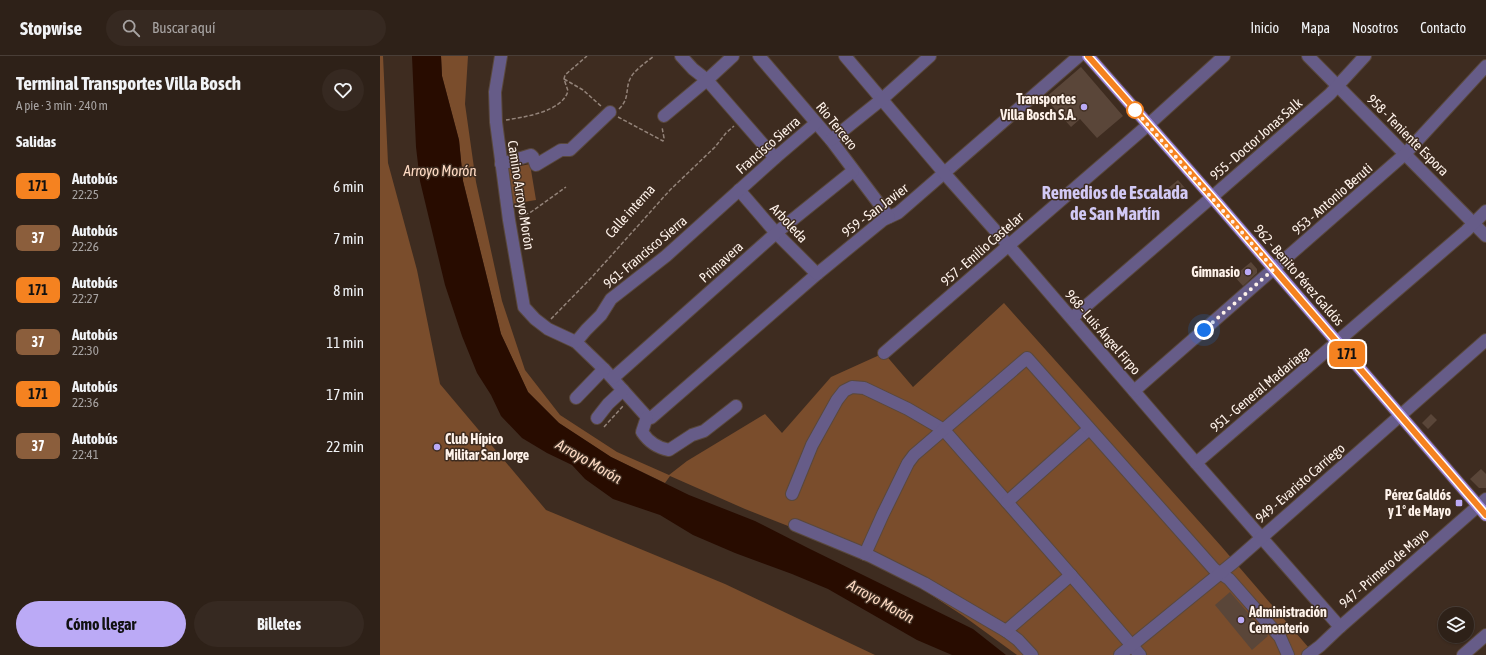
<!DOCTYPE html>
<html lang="es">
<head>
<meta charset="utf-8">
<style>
	:root { --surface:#2e2118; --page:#362921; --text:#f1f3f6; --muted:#a7a3a2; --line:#493e37; --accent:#bbaaf6 }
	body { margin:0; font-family:"Asap Condensed",sans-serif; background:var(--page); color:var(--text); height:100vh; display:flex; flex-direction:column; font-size:15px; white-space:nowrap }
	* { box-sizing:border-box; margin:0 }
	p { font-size:13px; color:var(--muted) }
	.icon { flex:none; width:22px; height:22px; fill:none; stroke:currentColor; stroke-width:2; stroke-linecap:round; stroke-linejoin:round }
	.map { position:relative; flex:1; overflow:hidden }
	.side { display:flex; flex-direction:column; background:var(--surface); width:380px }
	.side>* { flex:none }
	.badge { padding:0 8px; border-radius:6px; font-size:14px; line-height:26px }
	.buttons { position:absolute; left:1058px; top:551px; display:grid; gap:8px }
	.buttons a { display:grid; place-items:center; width:36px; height:36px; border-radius:50%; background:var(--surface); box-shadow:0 1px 3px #0004,0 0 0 1px var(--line); font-size:20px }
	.you { position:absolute; width:20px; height:20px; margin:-10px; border:3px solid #fff; border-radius:50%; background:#1a73e8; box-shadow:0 0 0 6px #1a73e833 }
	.map>.badge { position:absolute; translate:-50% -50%; box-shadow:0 0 0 2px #fff }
	h2 { padding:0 16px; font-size:15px; line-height:36px }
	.round { display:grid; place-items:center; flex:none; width:42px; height:42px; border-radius:21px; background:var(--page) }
	.overview { display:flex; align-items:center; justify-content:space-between; height:68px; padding:0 16px }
	h1 { font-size:19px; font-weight:700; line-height:30px }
	.primary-button { display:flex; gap:8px; margin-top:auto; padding:8px 16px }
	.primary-button a { flex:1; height:46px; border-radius:24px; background:var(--accent); color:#111; font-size:16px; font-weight:700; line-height:46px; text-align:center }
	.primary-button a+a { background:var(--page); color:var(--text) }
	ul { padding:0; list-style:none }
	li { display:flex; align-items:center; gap:12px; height:52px; padding:0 16px }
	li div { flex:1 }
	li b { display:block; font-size:15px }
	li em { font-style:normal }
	li .badge { min-width:44px; font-weight:700; text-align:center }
	header { display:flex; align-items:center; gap:24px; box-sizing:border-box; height:56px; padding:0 20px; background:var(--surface); border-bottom:1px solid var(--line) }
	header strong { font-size:19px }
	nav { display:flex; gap:22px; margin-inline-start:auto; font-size:14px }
	.search { width:280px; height:36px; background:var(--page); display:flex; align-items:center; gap:10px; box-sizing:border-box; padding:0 14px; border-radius:22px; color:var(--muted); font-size:15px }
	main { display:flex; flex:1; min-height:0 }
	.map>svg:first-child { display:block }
	.green { fill:#7a4d2c }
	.water { fill:#280c00 }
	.building { fill:#5a4639 }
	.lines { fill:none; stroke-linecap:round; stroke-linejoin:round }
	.minor-casing { stroke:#59483c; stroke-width:14 }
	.major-casing { stroke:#59483c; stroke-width:14 }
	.path { stroke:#938379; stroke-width:1.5; stroke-dasharray:4 2; stroke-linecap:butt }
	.minor { stroke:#665c88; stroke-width:12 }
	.major { stroke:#9b84df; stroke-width:12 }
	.line-casing { stroke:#fff; stroke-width:9 }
	.line { stroke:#f58220; stroke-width:6 }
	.walk { stroke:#fef2ea; stroke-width:4; stroke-dasharray:0 7.2 }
	.poi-dot { fill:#bbaaf6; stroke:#3e2c20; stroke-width:1.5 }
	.stop-dot { fill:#fff; stroke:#f58220; stroke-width:2 }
	.labels { text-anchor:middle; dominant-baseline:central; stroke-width:3; stroke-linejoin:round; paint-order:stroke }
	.poi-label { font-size:14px; font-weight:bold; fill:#fef2ea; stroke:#3e2c20; text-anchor:end }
	.street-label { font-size:14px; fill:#fef2ea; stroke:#3e2c20 }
	.water-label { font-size:15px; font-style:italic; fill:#fedac3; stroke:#3e2c20 }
	.district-label { font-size:18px; font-weight:bold; fill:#d2c9f5; stroke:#3e2c20 }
</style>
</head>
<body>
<header>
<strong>Stopwise</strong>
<div class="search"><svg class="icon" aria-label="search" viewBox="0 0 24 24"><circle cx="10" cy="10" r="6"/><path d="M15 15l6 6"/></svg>Buscar aquí</div>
<nav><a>Inicio</a><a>Mapa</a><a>Nosotros</a><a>Contacto</a></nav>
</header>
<main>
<section class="side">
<div class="overview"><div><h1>Terminal Transportes Villa Bosch</h1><p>A pie · 3 min · 240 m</p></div><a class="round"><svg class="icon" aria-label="heart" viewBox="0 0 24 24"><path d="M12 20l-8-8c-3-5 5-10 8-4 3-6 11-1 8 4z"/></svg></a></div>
<h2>Salidas</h2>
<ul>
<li><span class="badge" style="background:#f58220;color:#111">171</span><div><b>Autobús</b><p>22:25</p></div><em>6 min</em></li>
<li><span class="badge" style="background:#8b5e3c;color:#fff">37</span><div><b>Autobús</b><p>22:26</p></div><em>7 min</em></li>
<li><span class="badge" style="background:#f58220;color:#111">171</span><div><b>Autobús</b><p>22:27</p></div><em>8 min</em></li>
<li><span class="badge" style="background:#8b5e3c;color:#fff">37</span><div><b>Autobús</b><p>22:30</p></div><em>11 min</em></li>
<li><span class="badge" style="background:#f58220;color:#111">171</span><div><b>Autobús</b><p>22:36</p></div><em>17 min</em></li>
<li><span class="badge" style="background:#8b5e3c;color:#fff">37</span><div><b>Autobús</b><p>22:41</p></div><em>22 min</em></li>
</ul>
<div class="primary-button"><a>Cómo llegar</a><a>Billetes</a></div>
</section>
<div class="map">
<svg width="1106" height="599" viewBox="0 0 1106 599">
	<rect width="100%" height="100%" fill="#3e2c20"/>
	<g class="green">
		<polygon points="0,0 3,0 8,107 37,214 60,328 166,454 345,528 495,599 0,599"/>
		<polygon points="61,0 88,0 85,48 96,126 122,245 145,314 180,359 237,396 289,419 307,405 385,358 402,377 451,321 504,297 533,331 624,247 841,490 935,599 637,599 582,559 522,520 477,497 365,453 290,420 285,427 231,401 179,367 148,336 121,278 83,125 79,84 62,20"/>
		<polygon points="150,108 156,144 131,148 125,113"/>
	</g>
	<polygon class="water" points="32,0 61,0 62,20 79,84 83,125 121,278 148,336 179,367 231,401 309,439 375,465 428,492 593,573 626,599 572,599 537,584 448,533 412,518 355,497 313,479 280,459 233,443 205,423 192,409 167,397 142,382 121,360 111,339 97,317 82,280 65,229 40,125 36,91"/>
	<g class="building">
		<polygon points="701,11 743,60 717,82 700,63 691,71 665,42"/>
		<polygon points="798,124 806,133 794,142 787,133"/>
		<polygon points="871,206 877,213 877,217 863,230 854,220"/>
		<polygon points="1051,358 1057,364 1048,373 1042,367"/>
		<polygon points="1101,413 1106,418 1106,432 1099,432 1090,423"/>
		<polygon points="850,536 888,580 872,594 835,549"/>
	</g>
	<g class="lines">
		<g class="minor-casing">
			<g id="minor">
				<polyline points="121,0 115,36 116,66 129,164 144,251 155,263 168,273 196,286 224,313 267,361 271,362 437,218 503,164 518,157 699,0"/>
				<polyline points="301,0 313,13 327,24 395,102"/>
				<polyline points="379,0 451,84 509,161"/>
				<polyline points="465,0 565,118 629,190 816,407 960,571"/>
				<polyline points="928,0 1106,180"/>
				<polyline points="284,60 327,24 353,0"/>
				<polyline points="451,84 501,44 550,0"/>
				<polyline points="121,108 151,99 153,101 156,109 181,94 190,94 230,56"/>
				<polyline points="359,134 396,177 437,218"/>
				<polyline points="692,262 832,141 950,38 985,0"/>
				<polyline points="196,286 206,274 221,259 231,243 286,200 395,102 436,67"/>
				<polyline points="504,297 768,69 844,0"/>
				<polyline points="233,322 396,177 473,115"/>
				<polyline points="754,335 1025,98 1106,10"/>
				<polyline points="196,342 224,313"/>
				<path d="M267,361l-5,15c6,9 16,16 27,18l23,-15 12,-4 32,-25"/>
				<polyline points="217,362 228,348 243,334"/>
				<polyline points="816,407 1086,175 1106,155"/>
				<polyline points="412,438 432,389 457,344 464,335 472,331 484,332 528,353 564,374 697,526 760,599"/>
				<polyline points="627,446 709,373"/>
				<polyline points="415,469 490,500 544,527 626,575 638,584 652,599"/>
				<polyline points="485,498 503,458 528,407 534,399 647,302 834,513 849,523 900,581 908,599"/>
				<polyline points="626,575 691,519"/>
				<polyline points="740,599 854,506 1106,284"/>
				<polyline points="928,599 940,590 960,571 1106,443"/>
				<polyline points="1083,599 1106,579"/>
			</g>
		</g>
		<g class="major-casing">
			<polyline id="major" points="708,0 832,141 1106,459"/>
		</g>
		<g class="path">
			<polyline points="184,23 203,34 221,50"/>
			<path d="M239,53c11,-11 6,-19 11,-30 3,-8 18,-18 24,-23"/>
			<polyline points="238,61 283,85 284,82 282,71"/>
			<path d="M126,64c18,-3 56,-8 62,-29l-4,-12 1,-4 22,-19"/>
			<polyline points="139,161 151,156 186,131"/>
			<polyline points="171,263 212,221 290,134 335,91 346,77 354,70"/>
			<polyline points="224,371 243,350"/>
		</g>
		<use href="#minor" class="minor"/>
		<use href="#major" class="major"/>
	</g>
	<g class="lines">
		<g class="line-casing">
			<polyline id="line" points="708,0 832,141 1106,459"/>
		</g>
		<use href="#line" class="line"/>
		<polyline class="walk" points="755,54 754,53 894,213 824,274"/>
	</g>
	<g class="poi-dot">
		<circle cx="704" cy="51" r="4"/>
		<circle cx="868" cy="216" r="4"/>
		<circle cx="57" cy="391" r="4"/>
		<rect x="1075" y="443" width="8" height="8" rx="2"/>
		<circle cx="861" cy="564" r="4"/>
	</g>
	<circle class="stop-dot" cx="755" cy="54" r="8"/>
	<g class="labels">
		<g class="poi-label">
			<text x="696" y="43">Transportes<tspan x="696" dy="16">Villa Bosch S.A.</tspan></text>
			<text x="860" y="216">Gimnasio</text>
			<text x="65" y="383" text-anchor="start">Club Hípico<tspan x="65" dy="16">Militar San Jorge</tspan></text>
			<text x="1071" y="439">Pérez Galdós<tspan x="1071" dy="16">y 1° de Mayo</tspan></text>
			<text x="869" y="556" text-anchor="start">Administración<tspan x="869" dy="16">Cementerio</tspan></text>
		</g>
		<g class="street-label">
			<text transform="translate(457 70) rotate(51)">Rio Tercero</text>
			<text transform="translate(1028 79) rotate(45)">958 - Teniente Espora</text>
			<text transform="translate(876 83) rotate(-41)">955 - Doctor Jonas Salk</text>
			<text transform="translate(388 89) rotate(-41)">Francisco Sierra</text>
			<text transform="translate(141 139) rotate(81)">Camino Arroyo Morón</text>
			<text transform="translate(952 143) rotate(-41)">953 - Antonio Beruti</text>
			<text transform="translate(495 154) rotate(-37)">959 - San Javier</text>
			<text transform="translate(250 155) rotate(-48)">Calle interna</text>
			<text transform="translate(409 167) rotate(47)">Arboleda</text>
			<text transform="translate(602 193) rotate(-41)">957 - Emilio Castelar</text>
			<text transform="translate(265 196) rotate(-40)">961- Francisco Sierra</text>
			<text transform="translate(341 206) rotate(-42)">Primavera</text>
			<text transform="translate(919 219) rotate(49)">962 - Benito Pérez Galdós</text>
			<text transform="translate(723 276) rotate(49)">968 - Luis Ángel Firpo</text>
			<text transform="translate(880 333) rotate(-40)">951 - General Madariaga</text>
			<text transform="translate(920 427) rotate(-41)">949 - Evaristo Carriego</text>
			<text transform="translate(1004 512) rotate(-41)">947 - Primero de Mayo</text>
		</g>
		<g class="water-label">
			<text x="60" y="114">Arroyo Morón</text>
			<text transform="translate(209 405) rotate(30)">Arroyo Morón</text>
			<text transform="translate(501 545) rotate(29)">Arroyo Morón</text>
		</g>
		<g class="district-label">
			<text x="735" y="136">Remedios de Escalada<tspan x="735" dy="21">de San Martín</tspan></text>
		</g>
	</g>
</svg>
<div class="buttons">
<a><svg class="icon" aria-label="layers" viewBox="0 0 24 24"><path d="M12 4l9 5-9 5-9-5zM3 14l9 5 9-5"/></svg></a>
</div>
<div class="you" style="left:824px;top:274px"></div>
<b class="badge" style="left:967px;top:298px;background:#f58220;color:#111">171</b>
</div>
</main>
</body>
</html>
